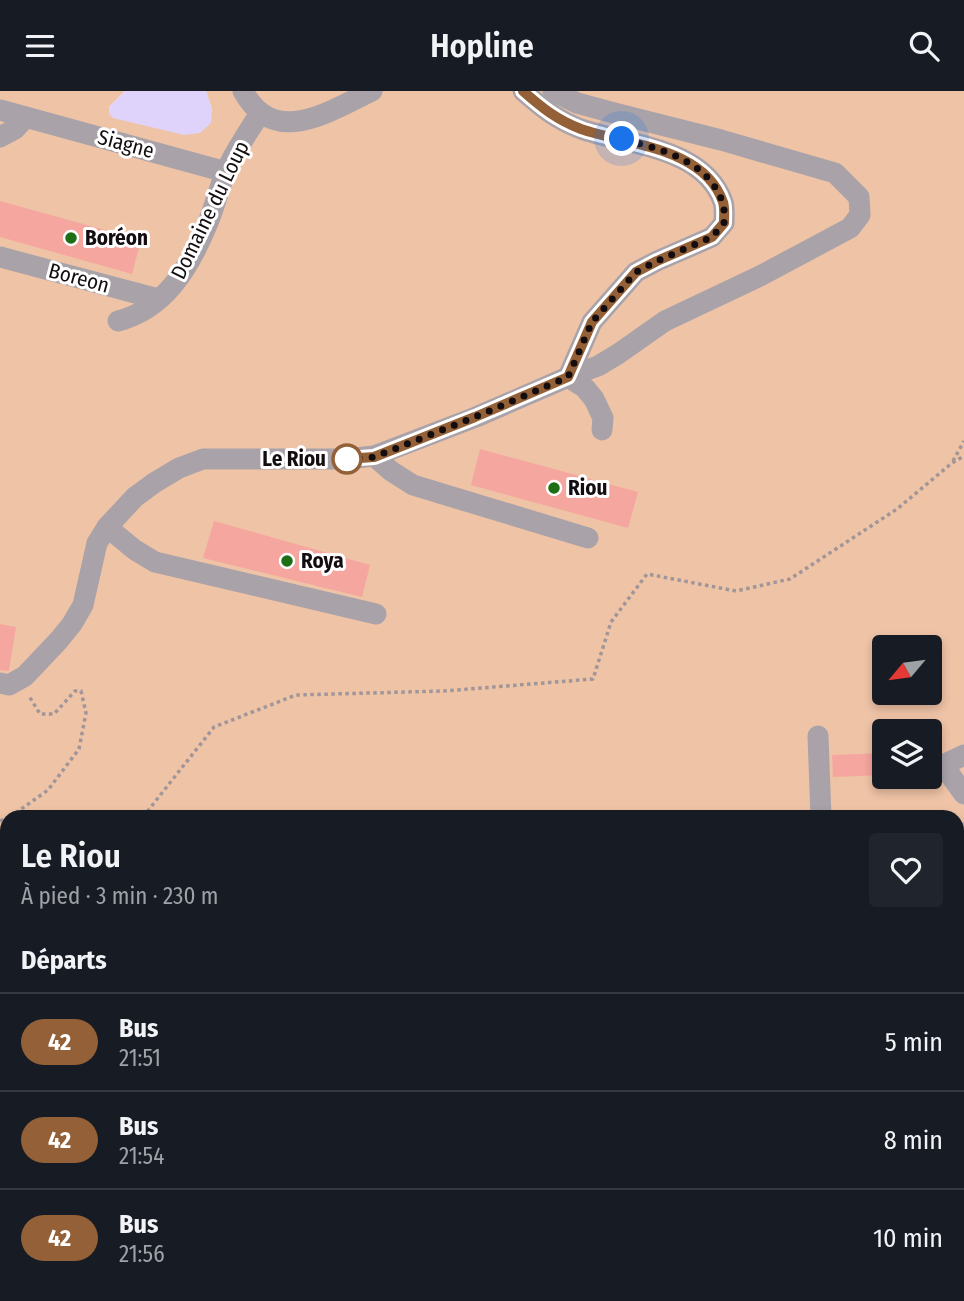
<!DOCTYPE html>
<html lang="fr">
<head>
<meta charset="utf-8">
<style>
	:root { --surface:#171b24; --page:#20242c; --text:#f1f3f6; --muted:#9ea1a6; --line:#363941 }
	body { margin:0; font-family:"Fira Sans Condensed",sans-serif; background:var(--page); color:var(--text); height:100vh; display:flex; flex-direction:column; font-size:26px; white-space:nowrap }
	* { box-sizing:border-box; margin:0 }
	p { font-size:23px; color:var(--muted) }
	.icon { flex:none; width:38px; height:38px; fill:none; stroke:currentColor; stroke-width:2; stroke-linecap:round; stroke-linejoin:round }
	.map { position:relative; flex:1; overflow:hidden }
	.side { position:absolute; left:0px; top:719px; width:964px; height:492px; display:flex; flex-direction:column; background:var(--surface); border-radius:21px 21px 0 0; box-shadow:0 4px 10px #0003 }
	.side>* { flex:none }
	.badge { padding:0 14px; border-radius:23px; font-size:24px; line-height:46px }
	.needle { width:46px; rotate:241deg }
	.buttons { position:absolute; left:872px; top:544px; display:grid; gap:14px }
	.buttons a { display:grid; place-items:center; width:70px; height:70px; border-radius:7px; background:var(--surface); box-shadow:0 4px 10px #0003; font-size:35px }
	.you { position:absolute; width:35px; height:35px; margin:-18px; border:5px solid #fff; border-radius:50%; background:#1a73e8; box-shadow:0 0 0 10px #1a73e833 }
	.map>.badge { position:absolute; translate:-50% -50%; box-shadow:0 0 0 4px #fff }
	h2 { padding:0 21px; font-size:26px; line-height:63px }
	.round { display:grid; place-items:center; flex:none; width:74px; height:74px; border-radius:7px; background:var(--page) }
	.overview { display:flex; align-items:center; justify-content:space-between; height:119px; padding:0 21px }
	h1 { font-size:33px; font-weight:600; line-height:52px }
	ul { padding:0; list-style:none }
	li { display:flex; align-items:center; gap:21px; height:98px; padding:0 21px; border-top:2px solid var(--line) }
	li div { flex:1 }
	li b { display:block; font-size:26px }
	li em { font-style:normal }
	li .badge { min-width:77px; font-weight:700; text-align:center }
	header { display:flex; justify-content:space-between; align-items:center; height:91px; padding:0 21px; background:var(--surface); font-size:32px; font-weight:600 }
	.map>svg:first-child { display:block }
	.green { fill:#efc3a6; fill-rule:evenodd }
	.water { fill:#dfd2fb }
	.building { fill:#f5a69e }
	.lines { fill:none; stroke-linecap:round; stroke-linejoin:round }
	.path { stroke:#a09699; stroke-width:3.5; stroke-dasharray:3.5 3.5; stroke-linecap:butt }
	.street { stroke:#a9a3a9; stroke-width:21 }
	.line-casing { stroke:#fff; stroke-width:16 }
	.line { stroke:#936037; stroke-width:10 }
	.walk { stroke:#130d0f; stroke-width:7; stroke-dasharray:0 12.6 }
	.poi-dot { fill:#1d6e14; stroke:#fff; stroke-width:2.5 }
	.stop-dot { fill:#fff; stroke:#936037; stroke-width:3.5 }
	.labels { text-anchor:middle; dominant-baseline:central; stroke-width:6; stroke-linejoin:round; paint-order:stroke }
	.street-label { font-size:21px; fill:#130d0f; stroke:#fff }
	.poi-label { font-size:21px; font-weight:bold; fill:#130d0f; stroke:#fff; text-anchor:start }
	.stop-label { font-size:21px; font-weight:bold; fill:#130d0f; stroke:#fff; text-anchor:end }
</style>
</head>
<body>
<header><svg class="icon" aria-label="menu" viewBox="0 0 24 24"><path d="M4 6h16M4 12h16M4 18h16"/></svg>Hopline<svg class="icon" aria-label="search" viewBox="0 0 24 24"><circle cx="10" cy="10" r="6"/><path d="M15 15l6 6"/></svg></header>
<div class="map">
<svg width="964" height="1210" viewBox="0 0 964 1210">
	<rect width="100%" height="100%" fill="#fdf1f4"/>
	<path class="green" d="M0,0h125l-16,16 103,3 -6,-19h758v1210h-964zM884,556h45v46h-45zM884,640h45v46h-45zM7,726h950v478h-950z"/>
	<polygon class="water" points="125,0 206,0 212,19 211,32 200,42 184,44 113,27 109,23 109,16"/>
	<g class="building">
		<polygon points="0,110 141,149 132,183 0,146"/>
		<polygon points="480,358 638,401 628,437 471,394"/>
		<polygon points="214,430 370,474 362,506 203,467"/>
		<polygon points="0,533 16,536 9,579 7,580 0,579"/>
		<polygon points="884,662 884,684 833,686 832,664"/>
	</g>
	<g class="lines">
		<g class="path">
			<polyline points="953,370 964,350"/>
			<polyline points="10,726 48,699 79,658 86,622 81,600 75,600 54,623 40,623 29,605"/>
			<polyline points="143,726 214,636 296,604 444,600 593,588 611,531 647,483 736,500 790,488 897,418 952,372 964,365"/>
			<polyline points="0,730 7,727"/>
			<polyline points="957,842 964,839"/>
			<polyline points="0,870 7,868"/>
			<polyline points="957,919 964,915"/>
			<polyline points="957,982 964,980"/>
			<polyline points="957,1027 964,1028"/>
			<polyline points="796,1210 800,1204"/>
		</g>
		<g class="street">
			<path d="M243,0c32,58 86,20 129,0"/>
			<polyline points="553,0 577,12 614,22 721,49 835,82 859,106 860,124 850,137 760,185 665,230 618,263 598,275 568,286"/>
			<polyline points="0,19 226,81"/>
			<polyline points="0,46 15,38 26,26"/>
			<polyline points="0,166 158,208"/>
			<path d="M118,230c47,-12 71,-53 89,-96 7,-16 11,-34 18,-51 8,-21 23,-41 35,-61"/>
			<polyline points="568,286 585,297 594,308 603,327 602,339"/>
			<polyline points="374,365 391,380 413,394 588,447"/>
			<polyline points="107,436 135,459 155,471 376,523"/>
			<path d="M0,592l9,2 16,-9 34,-36 13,-16 11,-19 14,-62 10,-16 28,-30 19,-14 25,-15 24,-9h143l28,-3 102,-39 92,-40 24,-55 44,-50 21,-11 55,-24 12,-14c0,-6 1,-15 -1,-21 -19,-55 -96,-57 -142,-73 -24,-9 -40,-22 -58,-38"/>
			<polyline points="818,645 821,726"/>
			<polyline points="964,664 943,674 964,703"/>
			<polyline points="957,747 964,742"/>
			<polyline points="665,1210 669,1204"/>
		</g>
	</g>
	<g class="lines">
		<g class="line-casing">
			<path id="line" d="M346,368l28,-2 101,-40 93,-40 24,-55 44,-50 21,-11 55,-24 12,-14c0,-7 1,-15 -1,-21 -19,-55 -96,-57 -142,-73 -24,-9 -40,-22 -58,-38"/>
		</g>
		<use href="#line" class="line"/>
		<path class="walk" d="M347,368l27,-2 101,-40 93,-40 24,-55 44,-50 21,-11 55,-24 12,-14c0,-7 1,-15 -2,-22 -15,-41 -62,-52 -100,-62"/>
	</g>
	<g class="poi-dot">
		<circle cx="71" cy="147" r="7"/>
		<circle cx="554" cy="397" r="7"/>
		<circle cx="287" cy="470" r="7"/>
	</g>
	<circle class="stop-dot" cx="347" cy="368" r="14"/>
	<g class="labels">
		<g class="street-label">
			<text transform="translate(126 53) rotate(15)">Siagne</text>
			<text transform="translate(210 119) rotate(-64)">Domaine du Loup</text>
			<text transform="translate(79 187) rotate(15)">Boreon</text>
		</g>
		<g class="poi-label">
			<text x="85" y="147">Boréon</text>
			<text x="568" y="397">Riou</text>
			<text x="301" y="470">Roya</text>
		</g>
		<g class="stop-label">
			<text x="326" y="368">Le Riou</text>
		</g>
	</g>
</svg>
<div class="buttons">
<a><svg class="needle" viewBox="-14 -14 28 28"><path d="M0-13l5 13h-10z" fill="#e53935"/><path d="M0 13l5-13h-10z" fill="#9ea1a6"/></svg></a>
<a><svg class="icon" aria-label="layers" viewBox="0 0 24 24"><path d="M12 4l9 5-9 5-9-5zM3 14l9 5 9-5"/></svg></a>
</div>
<div class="you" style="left:622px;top:48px"></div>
<section class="side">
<div class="overview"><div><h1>Le Riou</h1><p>À pied · 3 min · 230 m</p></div><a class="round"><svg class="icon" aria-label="heart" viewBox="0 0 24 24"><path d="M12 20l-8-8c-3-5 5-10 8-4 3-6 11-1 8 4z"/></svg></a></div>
<h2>Départs</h2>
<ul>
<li><span class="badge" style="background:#936037;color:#fff">42</span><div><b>Bus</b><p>21:51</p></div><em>5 min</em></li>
<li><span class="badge" style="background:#936037;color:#fff">42</span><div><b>Bus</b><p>21:54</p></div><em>8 min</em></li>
<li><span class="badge" style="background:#936037;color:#fff">42</span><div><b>Bus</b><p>21:56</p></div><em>10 min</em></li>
</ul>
</section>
</div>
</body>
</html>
